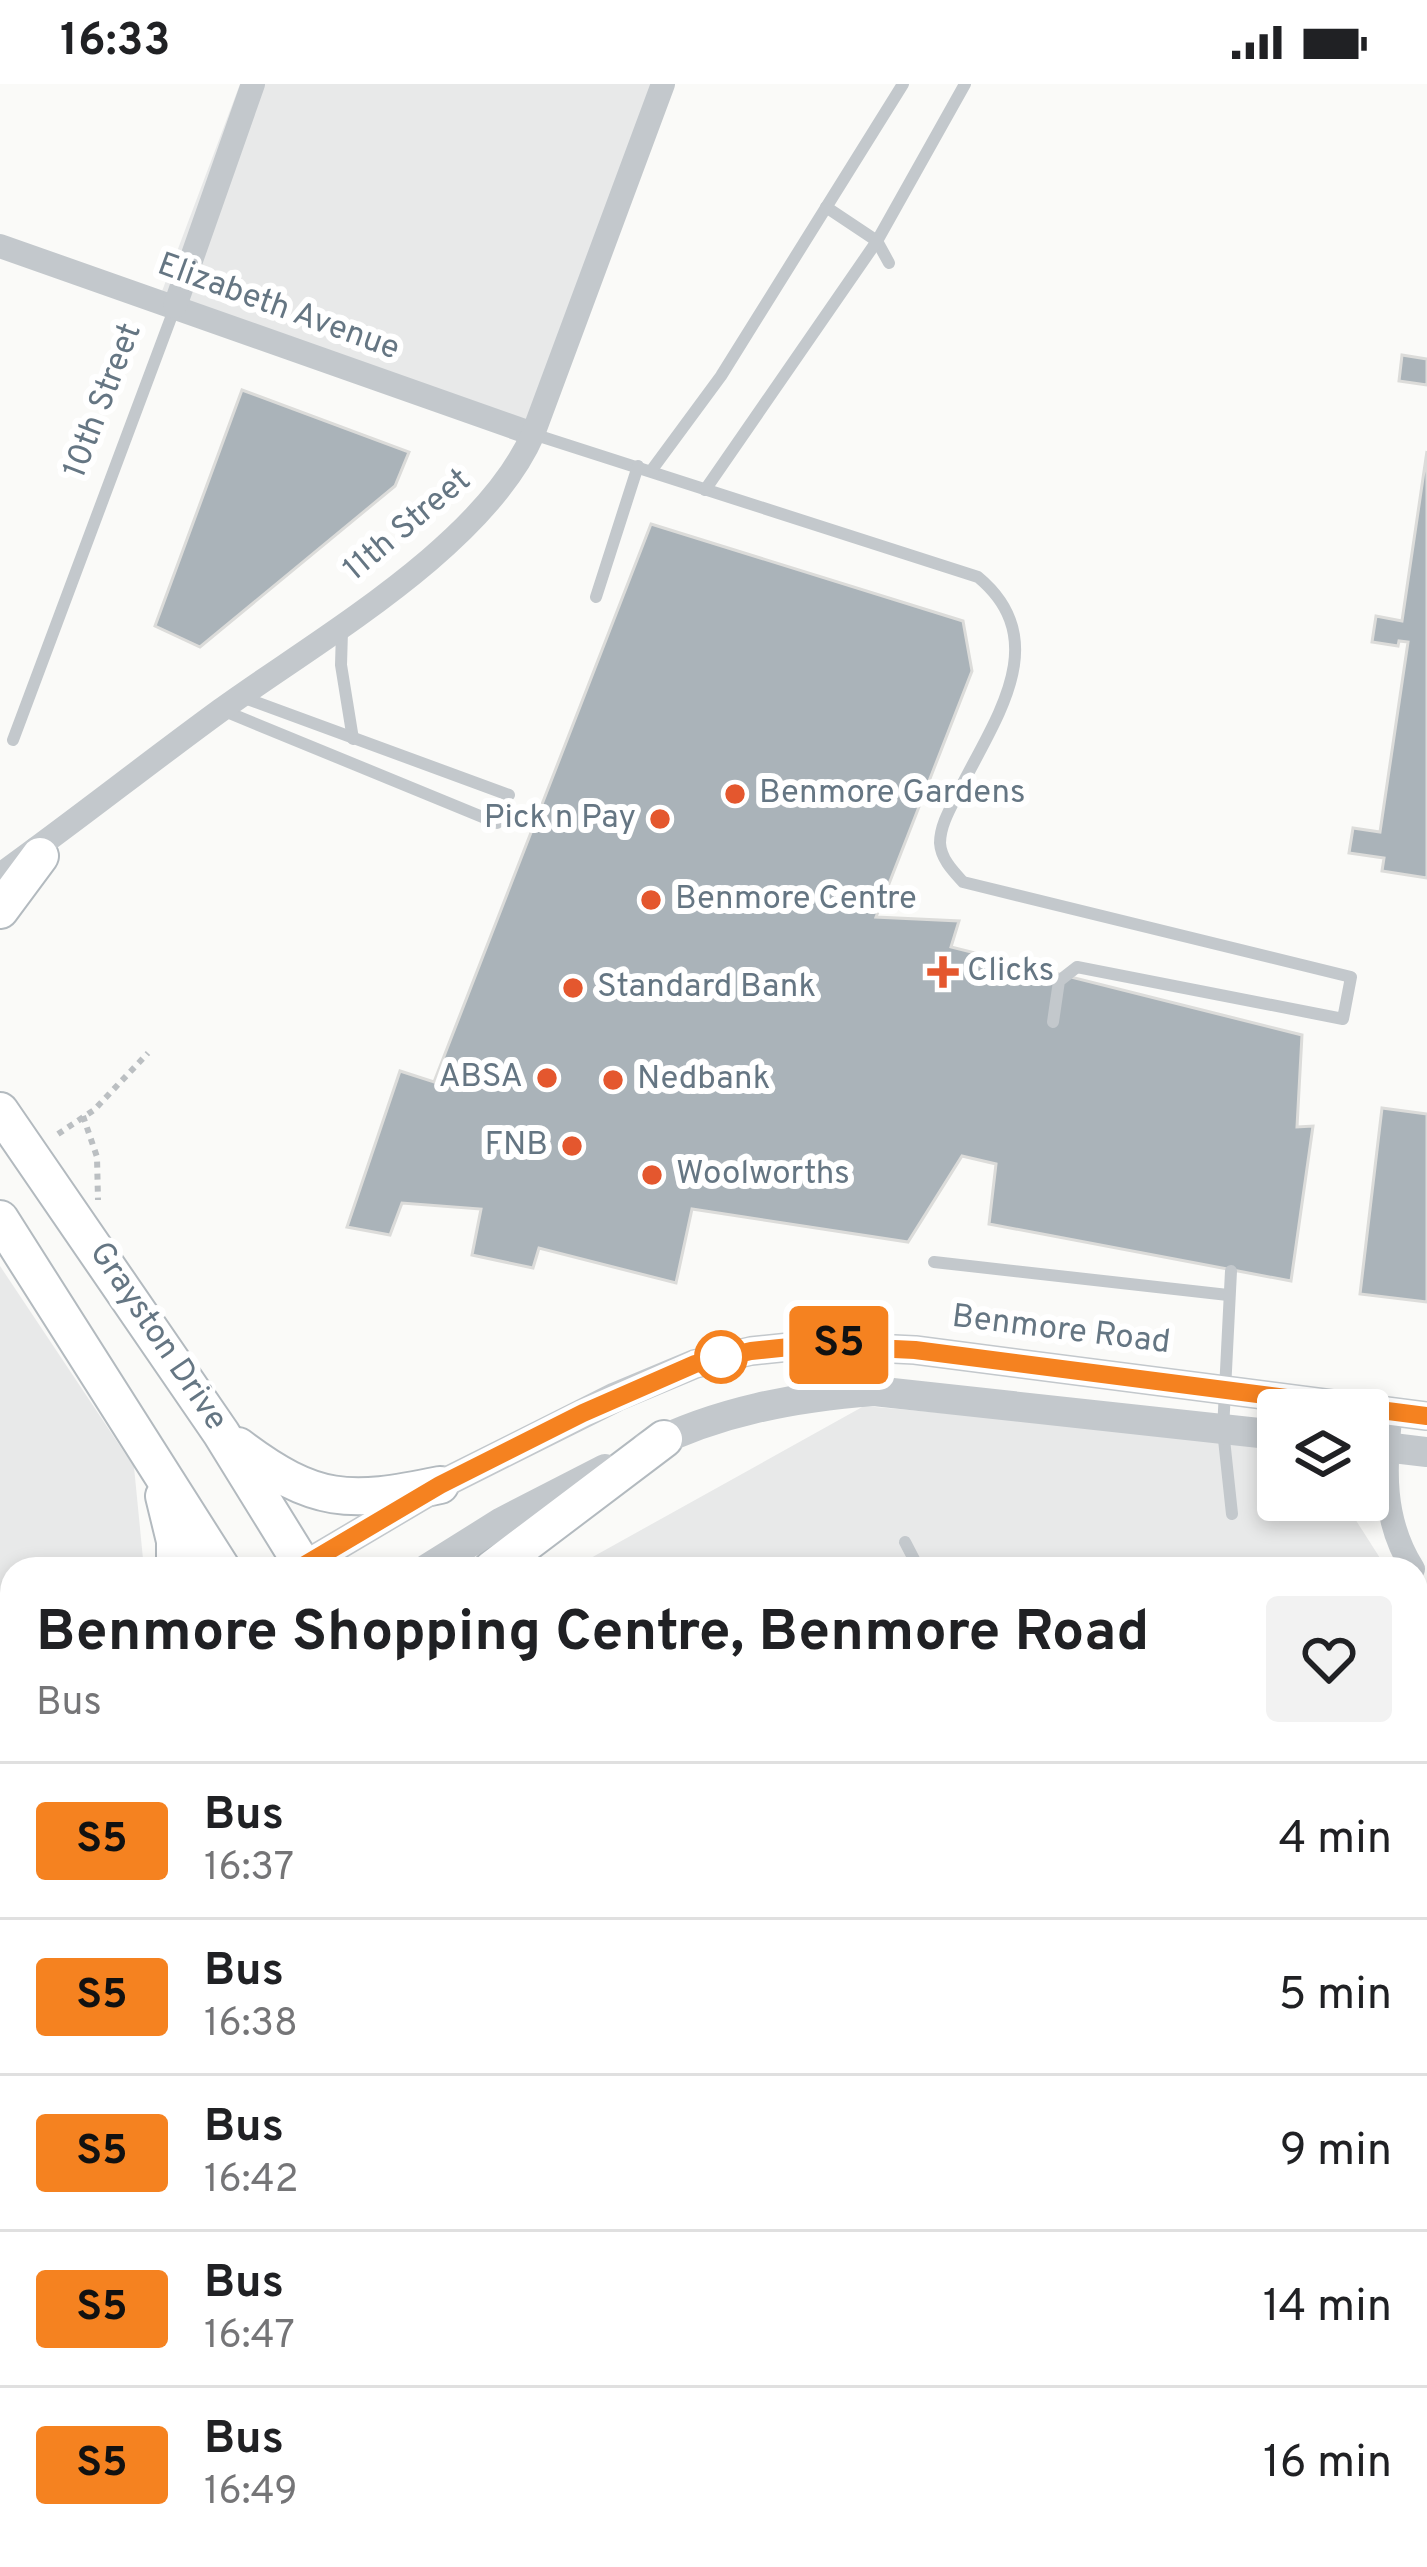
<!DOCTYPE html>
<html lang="en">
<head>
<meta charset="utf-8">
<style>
	:root { --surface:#fff; --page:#f2f2f2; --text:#202124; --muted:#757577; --line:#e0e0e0 }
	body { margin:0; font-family:Overpass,sans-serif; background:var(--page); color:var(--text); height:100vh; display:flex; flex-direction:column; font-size:45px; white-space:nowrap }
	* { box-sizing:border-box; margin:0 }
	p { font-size:39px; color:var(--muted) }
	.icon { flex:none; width:66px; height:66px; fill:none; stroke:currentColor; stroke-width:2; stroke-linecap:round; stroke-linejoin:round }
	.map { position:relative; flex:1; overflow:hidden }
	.drawer { position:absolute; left:0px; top:1473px; width:1428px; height:1011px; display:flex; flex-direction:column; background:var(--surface); border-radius:36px 36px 0 0; box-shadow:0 6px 18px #0003 }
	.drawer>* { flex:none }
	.badge { padding:0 24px; border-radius:9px; font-size:42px; line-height:78px }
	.fabs { position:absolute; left:1257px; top:1305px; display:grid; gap:24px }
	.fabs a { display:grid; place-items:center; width:132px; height:132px; border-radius:12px; background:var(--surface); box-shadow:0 6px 18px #0003; font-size:60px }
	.map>.badge { position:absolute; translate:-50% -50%; box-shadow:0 0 0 6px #fff }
	.round { display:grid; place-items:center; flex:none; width:126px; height:126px; border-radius:12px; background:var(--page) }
	.summary { display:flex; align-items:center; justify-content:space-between; height:204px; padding:0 36px }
	h1 { font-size:57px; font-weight:700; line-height:90px }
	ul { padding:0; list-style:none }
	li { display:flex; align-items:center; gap:36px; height:156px; padding:0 36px; border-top:3px solid var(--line) }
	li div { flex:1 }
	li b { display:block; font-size:45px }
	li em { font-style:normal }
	li .badge { min-width:132px; font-weight:700; text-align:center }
	.status { display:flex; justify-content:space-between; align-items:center; height:84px; padding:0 60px; background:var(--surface); direction:ltr }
	.status svg { height:33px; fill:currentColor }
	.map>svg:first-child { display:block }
	.built { fill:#e8e9e9 }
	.green { fill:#dadfd7 }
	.building { fill:#aab3b9; stroke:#dcdcda; stroke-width:3 }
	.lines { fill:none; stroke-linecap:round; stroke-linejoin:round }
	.secondary-casing { stroke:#b3babf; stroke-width:40 }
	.path { stroke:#bbbfc2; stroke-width:6; stroke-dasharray:6 6; stroke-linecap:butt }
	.service { stroke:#c3c8cc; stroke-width:12 }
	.minor { stroke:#c3c8cc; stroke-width:24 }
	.tertiary { stroke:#c3c8cc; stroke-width:30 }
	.secondary { stroke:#fff; stroke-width:36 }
	.line-casing { stroke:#fff; stroke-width:27 }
	.line { stroke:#f58220; stroke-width:18 }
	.poi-dot { fill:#e4572e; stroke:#fff; stroke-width:4.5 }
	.stop-dot { fill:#fff; stroke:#f58220; stroke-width:6 }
	.labels { text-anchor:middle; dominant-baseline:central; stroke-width:12; stroke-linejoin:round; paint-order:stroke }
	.street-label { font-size:33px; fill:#657683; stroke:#fff }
	.poi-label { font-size:33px; fill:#657683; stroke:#fff; text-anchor:start }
</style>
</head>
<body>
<div class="status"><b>16:33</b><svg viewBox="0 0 49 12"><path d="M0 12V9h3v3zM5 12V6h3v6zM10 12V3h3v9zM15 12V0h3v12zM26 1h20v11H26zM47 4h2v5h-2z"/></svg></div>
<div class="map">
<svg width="1427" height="2483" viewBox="0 0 1427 2483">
	<rect width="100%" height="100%" fill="#fafaf8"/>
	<g class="built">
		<polygon points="240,0 660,0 532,349 158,218"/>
		<polygon points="0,1182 134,1383 144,1485 12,1485 12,1599 0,1607"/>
		<polygon points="864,1322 1278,1359 1278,1416 1343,1416 1387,1485 571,1485"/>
		<polygon points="1416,1529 1427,1546 1427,2483 1051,2483 1043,2472 1416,2472"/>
	</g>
	<polygon class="green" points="12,1805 12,2305 0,2303 0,1812"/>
	<g class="building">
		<polygon points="1402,271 1427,275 1427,301 1399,297"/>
		<polygon points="242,306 409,368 395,402 200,563 155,542"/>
		<polygon points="1427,367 1427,794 1382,787 1384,774 1349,769 1353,744 1380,748 1408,558 1399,557 1398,562 1372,558 1376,532 1402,537"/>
		<polygon points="651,440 963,537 972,587 876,833 959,837 951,863 1302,951 1297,1043 1313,1042 1291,1197 989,1140 996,1080 962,1072 908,1158 692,1125 676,1199 539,1164 533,1184 472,1171 481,1125 402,1119 390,1151 347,1143 400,987 434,998"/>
		<polygon points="1382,1024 1427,1030 1427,1218 1360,1210"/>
		<polygon points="0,2312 12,2314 12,2472 183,2472 195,2474 196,2483 0,2483"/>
		<polygon points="213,2472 423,2472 414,2483 221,2483"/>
	</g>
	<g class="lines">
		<g class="secondary-casing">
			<g id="secondary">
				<polyline points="0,826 40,772"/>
				<polyline points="0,1027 221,1349 305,1485"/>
				<polyline points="0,1135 222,1485"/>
				<path d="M238,1362c77,58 110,58 202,39"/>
				<polyline points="164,1412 175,1457 175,1485"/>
				<polyline points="492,1485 664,1355"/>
				<polyline points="919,2472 927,2483"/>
				<polyline points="980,2472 987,2483"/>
			</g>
		</g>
		<g class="path">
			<polyline points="83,1032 97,1073 98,1116"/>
			<polyline points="58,1050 94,1026 148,969"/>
		</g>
		<g class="service">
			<polyline points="826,123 877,157 889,179"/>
			<path d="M533,350l445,143c77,64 16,143 -19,214 -8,16 -19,34 -19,52 1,16 13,28 23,39l388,95 -8,42 -266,-52 -18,14 -6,41"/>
			<polyline points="651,387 721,292 903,0"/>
			<polyline points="705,406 877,157 965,0"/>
			<polyline points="596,513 638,382"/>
			<polyline points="342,547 341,581 353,655"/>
			<polyline points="242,613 509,711"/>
			<polyline points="222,626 497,739"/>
			<polyline points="13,656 175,223"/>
			<polyline points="934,1178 1228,1211"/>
			<polyline points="1231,1187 1223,1346 1232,1430"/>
			<polyline points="905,1458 919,1485"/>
		</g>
		<g class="minor">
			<polyline points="0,162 533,350"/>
			<polyline points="175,222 253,0"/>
			<path d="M0,791c75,-54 147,-111 221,-165 98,-71 263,-164 312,-276l130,-350"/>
			<path d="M1391,1328c-7,56 -9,108 22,157"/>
			<polyline points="1416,1825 1427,1841"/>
			<polyline points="1416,2022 1427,2016"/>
			<polyline points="549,2483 565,2472"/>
			<polyline points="651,2483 657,2472"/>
		</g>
		<g class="tertiary">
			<polyline points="1368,1361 1427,1368"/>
			<path d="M647,1363c72,-36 148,-50 227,-56l404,44"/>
			<polyline points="298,1485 440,1401 616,1313 695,1280 751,1267 809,1261 915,1266 1427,1332"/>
			<polyline points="427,1485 502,1438 605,1385"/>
			<polyline points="0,1677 12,1669"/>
			<polyline points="0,1752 12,1744"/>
		</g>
		<use href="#secondary" class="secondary"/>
	</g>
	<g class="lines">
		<g class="line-casing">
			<polyline id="line" points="298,1485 440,1401 583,1329 695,1280 751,1267 809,1261 915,1266 1427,1332"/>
		</g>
		<use href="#line" class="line"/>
	</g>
	<g class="poi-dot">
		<circle cx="735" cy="710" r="12"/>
		<circle cx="660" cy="735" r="12"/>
		<circle cx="651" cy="816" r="12"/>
		<path d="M937 870h12v12h12v12h-12v12h-12v-12h-12v-12h12z"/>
		<circle cx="573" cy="904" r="12"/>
		<circle cx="547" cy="994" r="12"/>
		<circle cx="613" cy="996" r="12"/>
		<circle cx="572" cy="1062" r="12"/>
		<circle cx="652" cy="1091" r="12"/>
	</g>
	<circle class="stop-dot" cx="721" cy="1273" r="24"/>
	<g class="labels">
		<g class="street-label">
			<text transform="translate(278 224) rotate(20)">Elizabeth Avenue</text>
			<text transform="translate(104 317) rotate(-69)">10th Street</text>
			<text transform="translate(408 442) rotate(-40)">11th Street</text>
			<text transform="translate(1061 1247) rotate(7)">Benmore Road</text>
			<text transform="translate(157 1253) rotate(56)">Grayston Drive</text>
		</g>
		<g class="poi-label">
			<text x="759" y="710">Benmore Gardens</text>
			<text x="636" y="735" text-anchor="end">Pick n Pay</text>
			<text x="675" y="816">Benmore Centre</text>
			<text x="967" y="888">Clicks</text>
			<text x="597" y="904">Standard Bank</text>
			<text x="523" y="994" text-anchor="end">ABSA</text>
			<text x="637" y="996">Nedbank</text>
			<text x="548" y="1062" text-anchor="end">FNB</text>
			<text x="676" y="1091">Woolworths</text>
		</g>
	</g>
</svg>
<div class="fabs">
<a><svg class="icon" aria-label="layers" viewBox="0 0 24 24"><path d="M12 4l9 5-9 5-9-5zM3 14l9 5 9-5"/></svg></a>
</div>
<b class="badge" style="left:839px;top:1261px;background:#f58220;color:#111">S5</b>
<section class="drawer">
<div class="summary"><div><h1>Benmore Shopping Centre, Benmore Road</h1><p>Bus</p></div><a class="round"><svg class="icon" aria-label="heart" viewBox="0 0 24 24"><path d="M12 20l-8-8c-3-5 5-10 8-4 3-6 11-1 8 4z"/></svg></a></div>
<ul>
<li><span class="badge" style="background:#f58220;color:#111">S5</span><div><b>Bus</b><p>16:37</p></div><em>4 min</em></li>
<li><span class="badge" style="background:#f58220;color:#111">S5</span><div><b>Bus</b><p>16:38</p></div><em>5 min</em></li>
<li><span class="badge" style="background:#f58220;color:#111">S5</span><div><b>Bus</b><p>16:42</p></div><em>9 min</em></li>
<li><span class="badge" style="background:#f58220;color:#111">S5</span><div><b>Bus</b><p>16:47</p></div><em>14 min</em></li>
<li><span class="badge" style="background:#f58220;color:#111">S5</span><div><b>Bus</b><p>16:49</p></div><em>16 min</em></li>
</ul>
</section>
</div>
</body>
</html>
